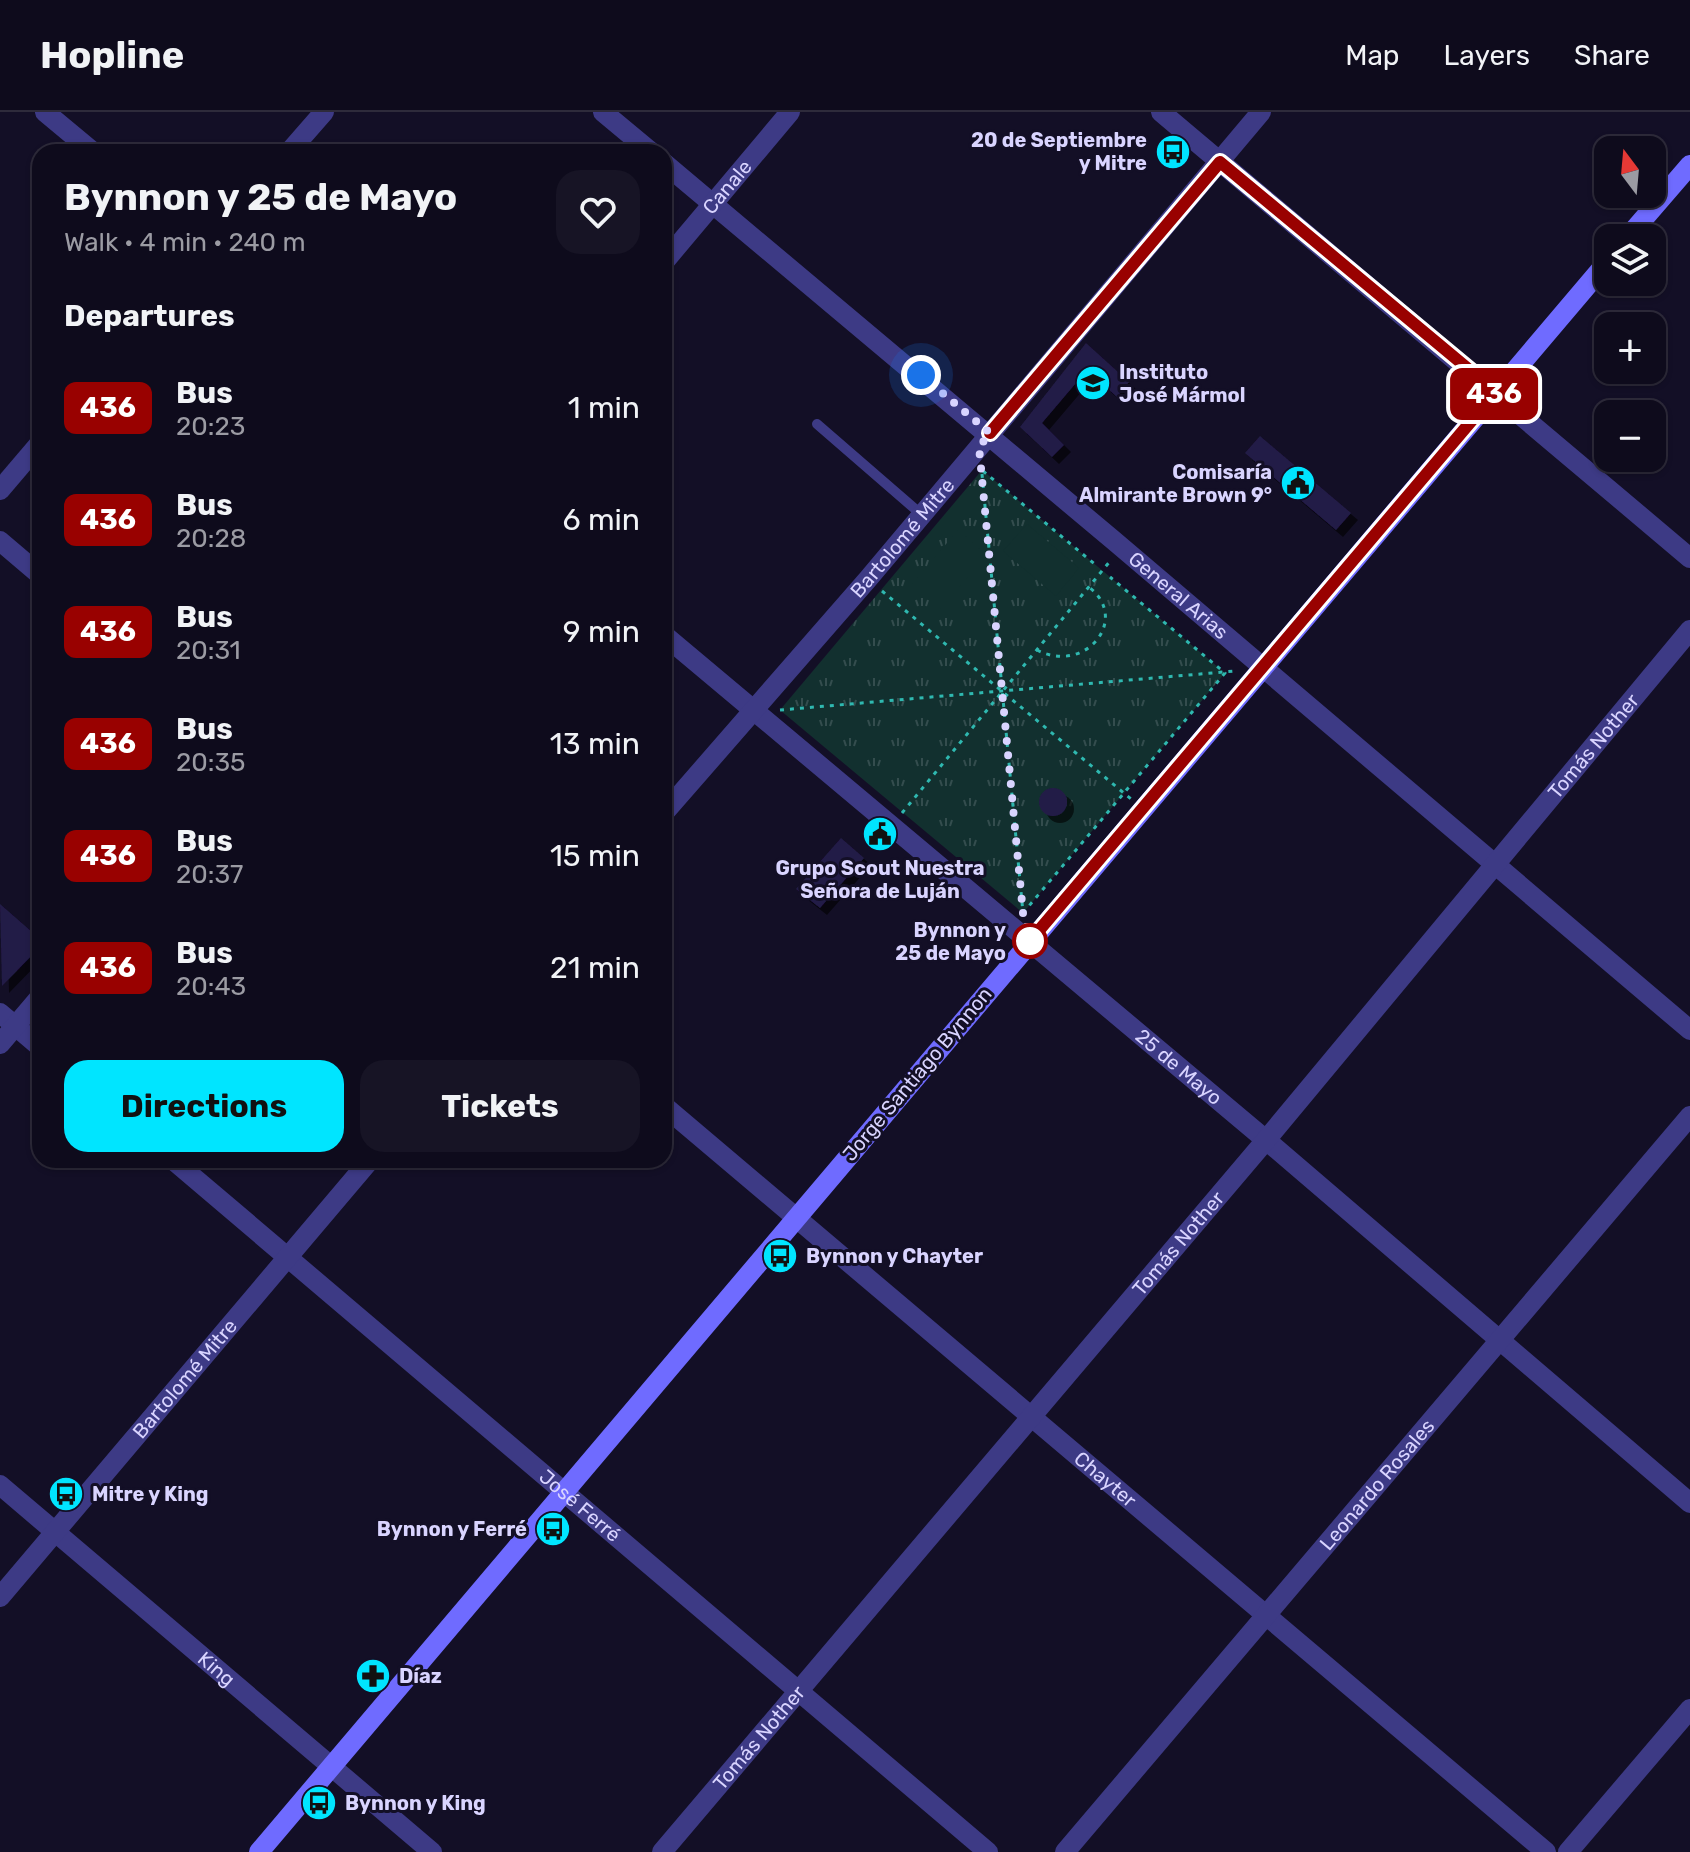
<!DOCTYPE html>
<html lang="en">
<head>
<meta charset="utf-8">
<style>
	:root { --surface:#0e0b1c; --page:#171425; --text:#f1f3f6; --muted:#9b9ba3; --line:#2e2b3b; --accent:#00e5ff }
	body { margin:0; font-family:Rubik,sans-serif; background:var(--page); color:var(--text); height:100vh; display:flex; flex-direction:column; font-size:30px; white-space:nowrap }
	* { box-sizing:border-box; margin:0 }
	p { font-size:26px; color:var(--muted) }
	.icon { flex:none; width:44px; height:44px; fill:none; stroke:currentColor; stroke-width:2; stroke-linecap:round; stroke-linejoin:round }
	.map { position:relative; flex:1; overflow:hidden }
	.details { position:absolute; left:32px; top:32px; width:640px; height:1024px; display:flex; flex-direction:column; background:var(--surface); border-radius:24px; box-shadow:0 2px 6px #0004,0 0 0 2px var(--line) }
	.details>* { flex:none }
	.badge { padding:0 16px; border-radius:12px; font-size:28px; line-height:52px }
	.needle { width:52px; rotate:344deg }
	.tools { position:absolute; left:1594px; top:24px; display:grid; gap:16px }
	.tools a { display:grid; place-items:center; width:72px; height:72px; border-radius:16px; background:var(--surface); box-shadow:0 2px 6px #0004,0 0 0 2px var(--line); font-size:40px }
	.you { position:absolute; width:40px; height:40px; margin:-20px; border:6px solid #fff; border-radius:50%; background:#1a73e8; box-shadow:0 0 0 12px #1a73e833 }
	.map>.badge { position:absolute; translate:-50% -50%; box-shadow:0 0 0 4px #fff }
	h2 { padding:0 32px; font-size:30px; line-height:72px }
	.round { display:grid; place-items:center; flex:none; width:84px; height:84px; border-radius:24px; background:var(--page) }
	.headline { display:flex; align-items:center; justify-content:space-between; height:136px; padding:0 32px }
	h1 { font-size:38px; font-weight:700; line-height:60px }
	.cta { display:flex; gap:16px; margin-top:auto; padding:16px 32px }
	.cta a { flex:1; height:92px; border-radius:24px; background:var(--accent); color:#111; font-size:32px; font-weight:700; line-height:92px; text-align:center }
	.cta a+a { background:var(--page); color:var(--text) }
	ul { padding:0; list-style:none }
	li { display:flex; align-items:center; gap:24px; height:112px; padding:0 32px }
	li div { flex:1 }
	li b { display:block; font-size:30px }
	li em { font-style:normal }
	li .badge { min-width:88px; font-weight:700; text-align:center }
	header { display:flex; align-items:center; gap:48px; box-sizing:border-box; height:112px; padding:0 40px; background:var(--surface); border-bottom:2px solid var(--line) }
	header strong { font-size:38px }
	nav { display:flex; gap:44px; margin-inline-start:auto; font-size:28px }
	.map>svg:first-child { display:block }
	.park { fill:url(#park-tufts) }
	.garden { fill:#12302f }
	.building { fill:#241b47; filter:url(#shadow) }
	.lines { fill:none; stroke-linecap:round; stroke-linejoin:round }
	.path { stroke:#2fb8b0; stroke-width:3; stroke-dasharray:4 6; stroke-linecap:butt }
	.lane { stroke:#3d3a85; stroke-width:10 }
	.street { stroke:#3d3a85; stroke-width:20 }
	.secondary { stroke:#6f6bff; stroke-width:20 }
	.line-casing { stroke:#fff; stroke-width:18 }
	.line { stroke:#990100; stroke-width:12 }
	.walk { stroke:#d9d4ff; stroke-width:8; stroke-dasharray:0 14.4 }
	.stop-dot { fill:#fff; stroke:#990100; stroke-width:4 }
	.labels { text-anchor:middle; dominant-baseline:central; stroke-width:6; stroke-linejoin:round; paint-order:stroke }
	.poi-label { font-size:20px; font-weight:bold; fill:#d9d4ff; stroke:#130f26; text-anchor:start }
	.street-label { font-size:20px; fill:#d9d4ff; stroke:#130f26 }
	.stop-label { font-size:20px; font-weight:bold; fill:#d9d4ff; stroke:#130f26; text-anchor:end }
</style>
</head>
<body>
<header>
<strong>Hopline</strong>
<nav><a>Map</a><a>Layers</a><a>Share</a></nav>
</header>
<div class="map">
<svg width="1690" height="1740" viewBox="0 0 1690 1740">
	<defs>
		<pattern id="park-tufts" width="24" height="20" patternUnits="userSpaceOnUse" patternTransform="scale(2)"><rect width="24" height="20" fill="#12302f"/><path d="M3 7l-1-3M5 7V3M7 7l1-3M15 17l-1-3M17 17v-4M19 17l1-3" fill="none" stroke="#344d4e"/></pattern>
		<filter id="shadow"><feDropShadow dx="7" dy="7" stdDeviation="0" flood-color="#0009"/></filter>
	</defs>
	<rect width="100%" height="100%" fill="#130f26"/>
	<polygon class="park" points="982,358 1225,561 1023,801 780,598"/>
	<g class="garden">
		<polygon points="1027,412 1079,456 1056,484 1003,439"/>
		<polygon points="958,418 987,443 940,497 912,472"/>
	</g>
	<g class="building">
		<polygon points="1086,231 1129,270 1117,285 1087,258 1042,311 1064,333 1052,345 1020,315"/>
		<polygon points="1260,324 1351,401 1336,418 1245,341"/>
		<circle cx="1053" cy="690" r="14"/>
		<polygon points="841,726 864,746 820,796 796,777"/>
		<polygon points="0,792 40,827 40,835 2,874"/>
	</g>
	<g class="lines">
		<g class="path">
			<polyline points="983,359 1097,454"/>
			<polyline points="982,362 1023,801"/>
			<polyline points="882,479 1131,687"/>
			<path d="M1037,538c48,25 93,-30 53,-62"/>
			<polyline points="780,598 1235,559"/>
			<polyline points="902,701 1111,448"/>
			<polyline points="1023,801 1225,561 1110,465"/>
		</g>
		<polyline class="lane" points="817,312 922,403"/>
		<g class="street">
			<polyline points="45,0 93,40"/>
			<polyline points="603,0 651,40"/>
			<polyline points="1161,0 1690,446"/>
			<polyline points="289,40 324,0"/>
			<path id="s1" d="M664,51c344,287 685,576 1026,867"/>
			<path id="s2" d="M664,150l126,-150"/>
			<polyline points="0,378 40,331"/>
			<polyline points="0,429 40,463"/>
			<path id="s3" d="M664,523l602,505 424,363"/>
			<path id="s4" d="M664,701l204,-234 393,-467"/>
			<polyline points="0,901 40,935"/>
			<polyline points="0,932 40,885"/>
			<path id="s5" d="M664,994l882,746"/>
			<path id="s6" d="M173,1048l815,692"/>
			<path id="s7" d="M0,1373l432,367"/>
			<path id="s8" d="M0,1485l370,-437"/>
			<path id="s9" d="M662,1740l604,-712 424,-510"/>
			<path id="s10" d="M1065,1740l625,-736"/>
			<polyline points="1568,1740 1690,1597"/>
		</g>
		<g class="secondary">
			<polyline points="1627,126 1690,53"/>
			<polyline points="259,1740 1608,149"/>
		</g>
	</g>
	<g class="lines">
		<g class="line-casing">
			<polyline id="line" points="990,321 1220,50 1496,280 1030,829"/>
		</g>
		<use href="#line" class="line"/>
		<polyline class="walk" points="921,263 990,321 979,335 1023,801 1030,829"/>
	</g>
	<defs>
		<g id="bus-disc" transform="scale(1.8)"><circle r="9.5" fill="#00e5ff" stroke="#130f26"/><path d="M-5-6H5V4H4V6H2V4H-2V6H-4V4H-5ZM-3.5-4V0h7V-4ZM-3.5 1.2v1.5H-2V1.2ZM2 1.2v1.5H3.5V1.2Z" fill="#111"/></g>
		<g id="school-disc" transform="scale(1.8)"><circle r="9.5" fill="#00e5ff" stroke="#130f26"/><path d="M0-5L7-2L0 1L-7-2ZM-4 1L0 2.5L4 1V4Q0 6-4 4Z" fill="#111"/></g>
		<g id="civic-disc" transform="scale(1.8)"><circle r="9.5" fill="#00e5ff" stroke="#130f26"/><path d="M-.6-6.5H3V-4.5H.6V-3L4-1V1h2V6H-6V1h2V-1L-.6-3ZM-1.2 2.5V6h2.4V2.5Z" fill="#111"/></g>
		<g id="pharmacy-disc" transform="scale(1.8)"><circle r="9.5" fill="#00e5ff" stroke="#130f26"/><path d="M-2-6h4v4h4v4h-4v4h-4v-4h-4v-4h4Z" fill="#111"/></g>
	</defs>
	<g fill-rule="evenodd">
		<use href="#bus-disc" x="1173" y="40"/>
		<use href="#school-disc" x="1093" y="271"/>
		<use href="#civic-disc" x="1298" y="371"/>
		<use href="#civic-disc" x="880" y="722"/>
		<use href="#bus-disc" x="780" y="1144"/>
		<use href="#bus-disc" x="66" y="1382"/>
		<use href="#bus-disc" x="553" y="1417"/>
		<use href="#pharmacy-disc" x="373" y="1564"/>
		<use href="#bus-disc" x="319" y="1691"/>
	</g>
	<circle class="stop-dot" cx="1030" cy="829" r="16"/>
	<g class="labels">
		<g class="poi-label">
			<text x="1147" y="28" text-anchor="end">20 de Septiembre<tspan x="1147" dy="23">y Mitre</tspan></text>
			<text x="1119" y="260">Instituto<tspan x="1119" dy="23">José Mármol</tspan></text>
			<text x="1272" y="360" text-anchor="end">Comisaría<tspan x="1272" dy="23">Almirante Brown 9°</tspan></text>
			<text x="880" y="756" text-anchor="middle">Grupo Scout Nuestra<tspan x="880" dy="23">Señora de Luján</tspan></text>
			<text x="806" y="1144">Bynnon y Chayter</text>
			<text x="92" y="1382">Mitre y King</text>
			<text x="527" y="1417" text-anchor="end">Bynnon y Ferré</text>
			<text x="399" y="1564">Díaz</text>
			<text x="345" y="1691">Bynnon y King</text>
		</g>
		<g class="street-label">
			<text stroke="none"><textPath href="#s2" startOffset="98">Canale</textPath></text>
			<text stroke="none"><textPath href="#s4" startOffset="364">Bartolomé Mitre</textPath></text>
			<text stroke="none"><textPath href="#s1" startOffset="672">General Arias</textPath></text>
			<text stroke="none"><textPath href="#s9" startOffset="1446">Tomás Nother</textPath></text>
			<text stroke="none"><textPath href="#s3" startOffset="672">25 de Mayo</textPath></text>
			<text transform="translate(917 962) rotate(-50)">Jorge Santiago Bynnon</text>
			<text stroke="none"><textPath href="#s9" startOffset="798">Tomás Nother</textPath></text>
			<text stroke="none"><textPath href="#s8" startOffset="286">Bartolomé Mitre</textPath></text>
			<text stroke="none"><textPath href="#s5" startOffset="578">Chayter</textPath></text>
			<text stroke="none"><textPath href="#s10" startOffset="482">Leonardo Rosales</textPath></text>
			<text stroke="none"><textPath href="#s6" startOffset="534">José Ferré</textPath></text>
			<text stroke="none"><textPath href="#s7" startOffset="284">King</textPath></text>
			<text stroke="none"><textPath href="#s9" startOffset="150">Tomás Nother</textPath></text>
		</g>
		<g class="stop-label">
			<text x="1006" y="818">Bynnon y<tspan x="1006" dy="23">25 de Mayo</tspan></text>
		</g>
	</g>
</svg>
<div class="tools">
<a><svg class="needle" viewBox="-14 -14 28 28"><path d="M0-13l5 13h-10z" fill="#e53935"/><path d="M0 13l5-13h-10z" fill="#9b9ba3"/></svg></a>
<a><svg class="icon" aria-label="layers" viewBox="0 0 24 24"><path d="M12 4l9 5-9 5-9-5zM3 14l9 5 9-5"/></svg></a>
<a>+</a>
<a>−</a>
</div>
<div class="you" style="left:921px;top:263px"></div>
<b class="badge" style="left:1494px;top:282px;background:#990100;color:#fff">436</b>
<section class="details">
<div class="headline"><div><h1>Bynnon y 25 de Mayo</h1><p>Walk · 4 min · 240 m</p></div><a class="round"><svg class="icon" aria-label="heart" viewBox="0 0 24 24"><path d="M12 20l-8-8c-3-5 5-10 8-4 3-6 11-1 8 4z"/></svg></a></div>
<h2>Departures</h2>
<ul>
<li><span class="badge" style="background:#990100;color:#fff">436</span><div><b>Bus</b><p>20:23</p></div><em>1 min</em></li>
<li><span class="badge" style="background:#990100;color:#fff">436</span><div><b>Bus</b><p>20:28</p></div><em>6 min</em></li>
<li><span class="badge" style="background:#990100;color:#fff">436</span><div><b>Bus</b><p>20:31</p></div><em>9 min</em></li>
<li><span class="badge" style="background:#990100;color:#fff">436</span><div><b>Bus</b><p>20:35</p></div><em>13 min</em></li>
<li><span class="badge" style="background:#990100;color:#fff">436</span><div><b>Bus</b><p>20:37</p></div><em>15 min</em></li>
<li><span class="badge" style="background:#990100;color:#fff">436</span><div><b>Bus</b><p>20:43</p></div><em>21 min</em></li>
</ul>
<div class="cta"><a>Directions</a><a>Tickets</a></div>
</section>
</div>
</body>
</html>
